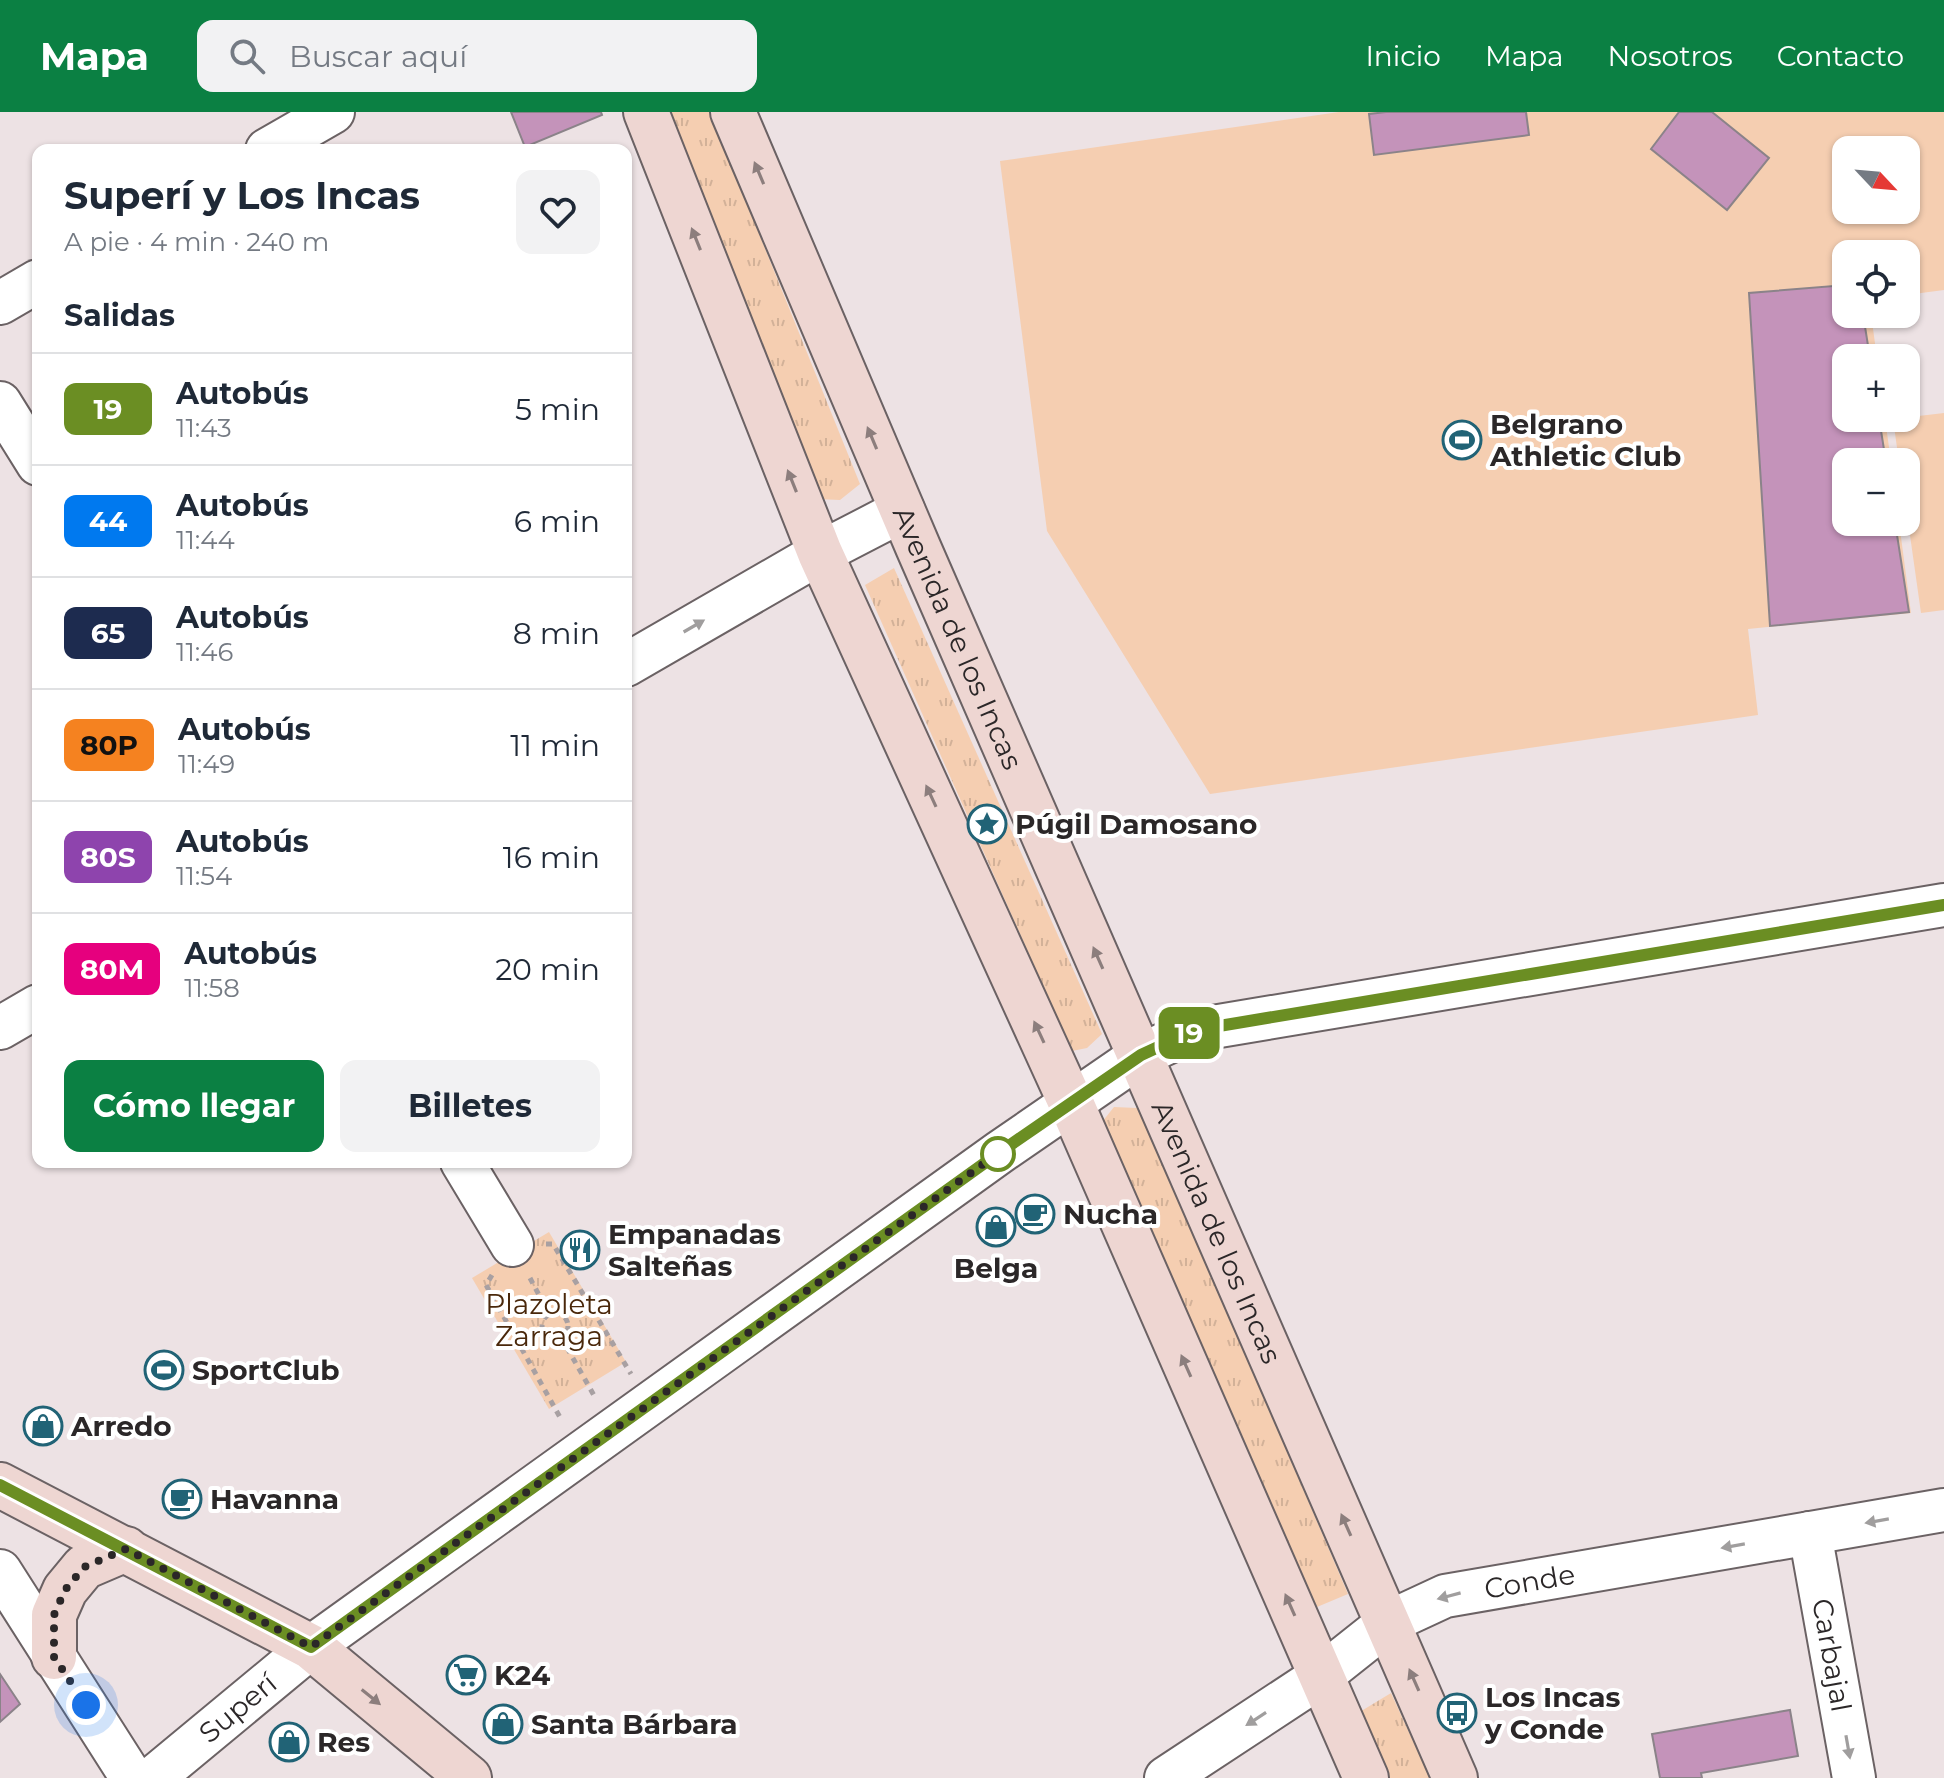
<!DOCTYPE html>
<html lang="es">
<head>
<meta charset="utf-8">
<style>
	:root { --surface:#fff; --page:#f2f2f3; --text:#1f2937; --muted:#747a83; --line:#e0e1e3; --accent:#0b8043 }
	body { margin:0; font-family:Montserrat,sans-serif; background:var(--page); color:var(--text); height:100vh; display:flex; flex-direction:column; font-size:30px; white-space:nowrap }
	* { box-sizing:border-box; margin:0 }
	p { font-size:26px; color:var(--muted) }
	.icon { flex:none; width:44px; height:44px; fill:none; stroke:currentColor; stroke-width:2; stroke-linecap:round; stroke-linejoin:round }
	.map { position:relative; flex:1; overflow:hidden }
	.panel { position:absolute; left:32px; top:32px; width:600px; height:1024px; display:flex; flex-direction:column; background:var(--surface); border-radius:16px; box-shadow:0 2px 6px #0004 }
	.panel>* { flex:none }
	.badge { padding:0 16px; border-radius:12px; font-size:28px; line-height:52px }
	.needle { width:52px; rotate:116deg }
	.tools { position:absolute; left:1832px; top:24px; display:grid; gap:16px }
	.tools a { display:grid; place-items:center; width:88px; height:88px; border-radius:16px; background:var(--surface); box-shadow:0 2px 6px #0004; font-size:40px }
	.you { position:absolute; width:40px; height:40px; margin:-20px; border:6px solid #fff; border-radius:50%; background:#1a73e8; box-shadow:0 0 0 12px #1a73e833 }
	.map>.badge { position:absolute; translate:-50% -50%; box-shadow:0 0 0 4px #fff }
	h2 { padding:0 32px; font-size:30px; line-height:72px }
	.round { display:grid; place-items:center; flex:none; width:84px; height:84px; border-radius:16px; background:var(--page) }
	.headline { display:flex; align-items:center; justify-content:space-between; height:136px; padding:0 32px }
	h1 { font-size:38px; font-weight:700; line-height:60px }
	.action { display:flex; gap:16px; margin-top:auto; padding:16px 32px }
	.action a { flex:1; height:92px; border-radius:16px; background:var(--accent); color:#fff; font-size:32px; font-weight:700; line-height:92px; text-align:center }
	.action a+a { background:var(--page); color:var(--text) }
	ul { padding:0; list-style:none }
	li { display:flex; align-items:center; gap:24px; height:112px; padding:0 32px; border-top:2px solid var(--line) }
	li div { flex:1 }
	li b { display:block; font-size:30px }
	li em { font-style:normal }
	li .badge { min-width:88px; font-weight:700; text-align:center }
	header { display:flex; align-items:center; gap:48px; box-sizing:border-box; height:112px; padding:0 40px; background:var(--accent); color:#fff }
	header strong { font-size:38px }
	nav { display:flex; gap:44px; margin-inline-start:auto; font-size:28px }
	.search { width:560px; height:72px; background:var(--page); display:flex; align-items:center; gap:20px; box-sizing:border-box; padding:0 28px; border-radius:16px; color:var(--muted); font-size:30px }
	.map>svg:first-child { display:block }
	.grass { fill:url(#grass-tufts) }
	.garden { fill:#f5ceb1; fill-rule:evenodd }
	.building { fill:#c493ba; stroke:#8b8389; stroke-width:2 }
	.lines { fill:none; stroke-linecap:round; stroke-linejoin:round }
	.minor-casing { stroke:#6b6264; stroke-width:46 }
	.secondary-casing { stroke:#6b6264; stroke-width:48 }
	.path { stroke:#a8a0a2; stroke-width:5; stroke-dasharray:6 6; stroke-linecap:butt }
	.minor { stroke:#fff; stroke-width:42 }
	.secondary { stroke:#eed6d2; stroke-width:44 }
	.oneway { fill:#8c7e7d }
	.oneway2 { fill:#a09e9e }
	.line-casing { stroke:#fff; stroke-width:18 }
	.line { stroke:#6b8e23; stroke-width:12 }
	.walk { stroke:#2b2728; stroke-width:8; stroke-dasharray:0 14.4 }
	.stop-dot { fill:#fff; stroke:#6b8e23; stroke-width:4 }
	.labels { text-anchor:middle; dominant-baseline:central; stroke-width:8; stroke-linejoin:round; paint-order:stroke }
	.poi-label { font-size:28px; font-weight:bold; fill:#2b2728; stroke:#fff; text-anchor:start }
	.street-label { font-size:28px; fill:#2b2728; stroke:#fff }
	.park-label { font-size:28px; fill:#4a280b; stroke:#fff }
</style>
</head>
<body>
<header>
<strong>Mapa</strong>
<div class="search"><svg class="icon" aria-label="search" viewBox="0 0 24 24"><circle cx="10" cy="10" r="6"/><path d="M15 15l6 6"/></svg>Buscar aquí</div>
<nav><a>Inicio</a><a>Mapa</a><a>Nosotros</a><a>Contacto</a></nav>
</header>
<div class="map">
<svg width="1944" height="1666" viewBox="0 0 1944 1666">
	<defs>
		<pattern id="grass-tufts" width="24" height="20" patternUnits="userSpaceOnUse" patternTransform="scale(2)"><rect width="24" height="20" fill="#f5ceb1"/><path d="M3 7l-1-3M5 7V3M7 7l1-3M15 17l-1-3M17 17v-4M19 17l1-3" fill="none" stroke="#d2b198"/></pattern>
	</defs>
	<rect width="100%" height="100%" fill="#ede2e4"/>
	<g class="grass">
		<polygon points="666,0 710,0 860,372 840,388 817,387"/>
		<polygon points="894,456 1102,922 1087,936 1072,939 865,473"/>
		<polygon points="1114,995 1137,996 1142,1000 1348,1482 1317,1495 1102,1010"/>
		<polygon points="549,1120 626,1250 549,1297 472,1166"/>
		<polygon points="1391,1581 1430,1666 1386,1666 1358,1601"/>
	</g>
	<g class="garden">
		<path d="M1339,0h605v178l-38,5v-41h-60v60h25l6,44h-31v60h39l6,44h-45v60h53l12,91 -163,16 10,86 -548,79 -163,-263 -47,-370zM1846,38h60v60h-60z"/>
		<polygon points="1944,301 1944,498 1921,501 1906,395 1906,350 1899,350 1893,307"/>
	</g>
	<g class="building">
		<polygon points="511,0 601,0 602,3 525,35"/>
		<polygon points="1386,0 1526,0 1529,23 1374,43 1369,2"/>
		<polygon points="1679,0 1712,0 1769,46 1727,98 1651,37"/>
		<polygon points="1846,173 1846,202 1863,202 1870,246 1846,246 1846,306 1879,306 1886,350 1846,350 1846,410 1895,410 1909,500 1770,514 1749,181"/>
		<polygon points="0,1562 20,1592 0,1610"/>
		<polygon points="1790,1598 1798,1644 1701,1661 1702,1666 1660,1666 1652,1622"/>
	</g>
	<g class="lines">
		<g class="minor-casing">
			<g id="minor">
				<polyline points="267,38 333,0"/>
				<polyline points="0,191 38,169"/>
				<polyline points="0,291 38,352"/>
				<polyline points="626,553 820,441 903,398"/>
				<polyline points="0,916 38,894"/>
				<polyline points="462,1050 512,1133"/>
				<path id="s1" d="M1810,1421l44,245"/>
				<polyline points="0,1459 132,1666"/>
				<path id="s2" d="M153,1666l158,-131 689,-495 141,-97 54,-25 749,-125"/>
				<path id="s3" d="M1166,1666l155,-102 68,-54 56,-26 499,-86"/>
			</g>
		</g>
		<g class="secondary-casing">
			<g id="secondary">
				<polyline points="646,0 820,441 1071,991 1366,1666"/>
				<path id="s4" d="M733,0l185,435 537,1231"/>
				<polyline points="0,1373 311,1535 469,1666"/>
				<polyline points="54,1545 54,1503 65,1478 84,1455 126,1437"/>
			</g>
		</g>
		<g class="path">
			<polyline points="546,1132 553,1132 631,1262"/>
			<polyline points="492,1163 486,1173 561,1307"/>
			<polyline points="530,1166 549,1202"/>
			<circle cx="555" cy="1214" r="13"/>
			<polyline points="561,1225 596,1287"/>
		</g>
		<use href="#minor" class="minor"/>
		<use href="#secondary" class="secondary"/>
	</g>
	<defs><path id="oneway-solid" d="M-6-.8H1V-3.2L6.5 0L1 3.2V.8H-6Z" transform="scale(2)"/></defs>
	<g class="oneway">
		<use href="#oneway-solid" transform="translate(759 61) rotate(-113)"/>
		<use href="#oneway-solid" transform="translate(696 127) rotate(-112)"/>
		<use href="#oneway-solid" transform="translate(872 326) rotate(-113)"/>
		<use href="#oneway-solid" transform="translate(792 369) rotate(-112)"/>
		<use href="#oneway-solid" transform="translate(931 684) rotate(-115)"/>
		<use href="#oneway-solid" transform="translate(1098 846) rotate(-114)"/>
		<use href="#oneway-solid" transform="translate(1039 920) rotate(-115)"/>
		<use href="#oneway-solid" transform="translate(1186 1254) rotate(-114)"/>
		<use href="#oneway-solid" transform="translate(1346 1413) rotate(-114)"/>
		<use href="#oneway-solid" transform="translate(1290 1493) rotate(-114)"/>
		<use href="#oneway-solid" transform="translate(1414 1568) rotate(-114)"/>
		<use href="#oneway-solid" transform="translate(371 1585) rotate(39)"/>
	</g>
	<g class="oneway2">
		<use href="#oneway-solid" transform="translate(694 514) rotate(-30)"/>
		<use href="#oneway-solid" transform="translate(1877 1409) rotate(170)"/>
		<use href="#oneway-solid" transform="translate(1733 1434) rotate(170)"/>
		<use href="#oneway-solid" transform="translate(1449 1484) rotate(165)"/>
		<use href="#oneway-solid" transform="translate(1256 1607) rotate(147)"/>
		<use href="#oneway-solid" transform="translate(1848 1635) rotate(80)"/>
	</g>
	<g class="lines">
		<g class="line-casing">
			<polyline id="line" points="0,1373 311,1535 1000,1040 1141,943 1195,918 1944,793"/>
		</g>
		<use href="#line" class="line"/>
		<polyline class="walk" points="86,1593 54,1545 54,1503 65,1478 84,1455 126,1437 311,1535 1000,1040 998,1042"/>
	</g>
	<defs>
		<g id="stadium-ring" transform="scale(2)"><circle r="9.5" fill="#fff" stroke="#216376" stroke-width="1.5"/><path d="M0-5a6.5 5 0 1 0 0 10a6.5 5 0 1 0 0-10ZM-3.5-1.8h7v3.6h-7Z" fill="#216376"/></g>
		<g id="sight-ring" transform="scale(2)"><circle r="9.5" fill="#fff" stroke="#216376" stroke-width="1.5"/><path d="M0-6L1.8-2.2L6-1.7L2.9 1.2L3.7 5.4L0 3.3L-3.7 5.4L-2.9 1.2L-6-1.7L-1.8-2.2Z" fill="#216376"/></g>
		<g id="cafe-ring" transform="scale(2)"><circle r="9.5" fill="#fff" stroke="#216376" stroke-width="1.5"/><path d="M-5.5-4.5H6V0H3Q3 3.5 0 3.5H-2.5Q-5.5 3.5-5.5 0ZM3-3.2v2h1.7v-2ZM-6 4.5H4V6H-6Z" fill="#216376"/></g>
		<g id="shop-ring" transform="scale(2)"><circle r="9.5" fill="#fff" stroke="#216376" stroke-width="1.5"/><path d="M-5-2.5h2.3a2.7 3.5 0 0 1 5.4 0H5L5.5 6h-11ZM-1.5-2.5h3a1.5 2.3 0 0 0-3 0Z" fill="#216376"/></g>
		<g id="restaurant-ring" transform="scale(2)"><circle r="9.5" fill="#fff" stroke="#216376" stroke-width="1.5"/><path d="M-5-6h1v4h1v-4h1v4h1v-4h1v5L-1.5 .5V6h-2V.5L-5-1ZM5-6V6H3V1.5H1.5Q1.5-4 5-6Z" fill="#216376"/></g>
		<g id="supermarket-ring" transform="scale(2)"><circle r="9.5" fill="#fff" stroke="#216376" stroke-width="1.5"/><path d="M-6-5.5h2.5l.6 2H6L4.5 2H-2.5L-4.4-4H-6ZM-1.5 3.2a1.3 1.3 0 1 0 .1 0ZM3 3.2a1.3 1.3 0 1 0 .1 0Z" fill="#216376"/></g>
		<g id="bus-ring" transform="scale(2)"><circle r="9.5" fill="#fff" stroke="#216376" stroke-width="1.5"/><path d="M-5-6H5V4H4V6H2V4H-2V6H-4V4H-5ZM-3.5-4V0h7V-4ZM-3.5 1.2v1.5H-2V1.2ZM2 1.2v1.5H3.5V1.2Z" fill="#216376"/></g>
	</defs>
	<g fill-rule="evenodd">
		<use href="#stadium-ring" x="1462" y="328"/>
		<use href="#sight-ring" x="987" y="712"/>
		<use href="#cafe-ring" x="1035" y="1102"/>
		<use href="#shop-ring" x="996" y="1115"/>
		<use href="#restaurant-ring" x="580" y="1138"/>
		<use href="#stadium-ring" x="164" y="1258"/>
		<use href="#shop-ring" x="43" y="1314"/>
		<use href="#cafe-ring" x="182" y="1387"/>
		<use href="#supermarket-ring" x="466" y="1563"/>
		<use href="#bus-ring" x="1457" y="1601"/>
		<use href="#shop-ring" x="503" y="1612"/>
		<use href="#shop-ring" x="289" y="1630"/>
	</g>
	<circle class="stop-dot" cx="998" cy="1042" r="16"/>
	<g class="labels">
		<g class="poi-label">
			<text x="1490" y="312">Belgrano<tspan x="1490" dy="32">Athletic Club</tspan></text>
			<text x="1015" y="712">Púgil Damosano</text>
			<text x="1063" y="1102">Nucha</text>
			<text x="608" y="1122">Empanadas<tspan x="608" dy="32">Salteñas</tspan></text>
			<text x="996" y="1156" text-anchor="middle">Belga</text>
			<text x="192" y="1258">SportClub</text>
			<text x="71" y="1314">Arredo</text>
			<text x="210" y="1387">Havanna</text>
			<text x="494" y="1563">K24</text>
			<text x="1485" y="1585">Los Incas<tspan x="1485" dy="32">y Conde</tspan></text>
			<text x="531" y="1612">Santa Bárbara</text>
			<text x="317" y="1630">Res</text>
		</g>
		<g class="street-label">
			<text stroke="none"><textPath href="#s4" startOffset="572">Avenida de los Incas</textPath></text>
			<text stroke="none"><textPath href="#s4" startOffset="1220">Avenida de los Incas</textPath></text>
			<text stroke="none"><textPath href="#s3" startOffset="420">Conde</textPath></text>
			<text stroke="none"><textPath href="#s1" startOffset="124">Carbajal</textPath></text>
			<text stroke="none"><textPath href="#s2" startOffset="110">Superí</textPath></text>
		</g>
		<g class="park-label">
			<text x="549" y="1192">Plazoleta<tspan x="549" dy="32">Zarraga</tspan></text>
		</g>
	</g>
</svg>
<div class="tools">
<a><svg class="needle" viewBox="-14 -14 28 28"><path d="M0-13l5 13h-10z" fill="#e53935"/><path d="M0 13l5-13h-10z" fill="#747a83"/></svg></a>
<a><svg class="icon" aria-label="locate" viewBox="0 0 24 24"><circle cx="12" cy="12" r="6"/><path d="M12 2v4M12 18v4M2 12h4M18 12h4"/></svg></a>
<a>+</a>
<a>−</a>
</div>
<div class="you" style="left:86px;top:1593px"></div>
<b class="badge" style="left:1189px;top:921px;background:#6b8e23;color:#fff">19</b>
<section class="panel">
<div class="headline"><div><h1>Superí y Los Incas</h1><p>A pie · 4 min · 240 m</p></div><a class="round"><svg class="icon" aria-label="heart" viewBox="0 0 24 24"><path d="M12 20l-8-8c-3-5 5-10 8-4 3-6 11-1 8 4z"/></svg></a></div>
<h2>Salidas</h2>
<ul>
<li><span class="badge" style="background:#6b8e23;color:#fff">19</span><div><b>Autobús</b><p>11:43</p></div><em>5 min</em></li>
<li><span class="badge" style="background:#0079ef;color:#fff">44</span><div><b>Autobús</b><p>11:44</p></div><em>6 min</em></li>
<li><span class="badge" style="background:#1d2b4f;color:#fff">65</span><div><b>Autobús</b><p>11:46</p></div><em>8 min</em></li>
<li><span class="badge" style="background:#f58220;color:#111">80P</span><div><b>Autobús</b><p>11:49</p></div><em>11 min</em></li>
<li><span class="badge" style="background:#8e44ad;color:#fff">80S</span><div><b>Autobús</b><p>11:54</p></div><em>16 min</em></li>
<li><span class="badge" style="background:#e6007e;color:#fff">80M</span><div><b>Autobús</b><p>11:58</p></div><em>20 min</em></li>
</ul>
<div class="action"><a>Cómo llegar</a><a>Billetes</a></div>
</section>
</div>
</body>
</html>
